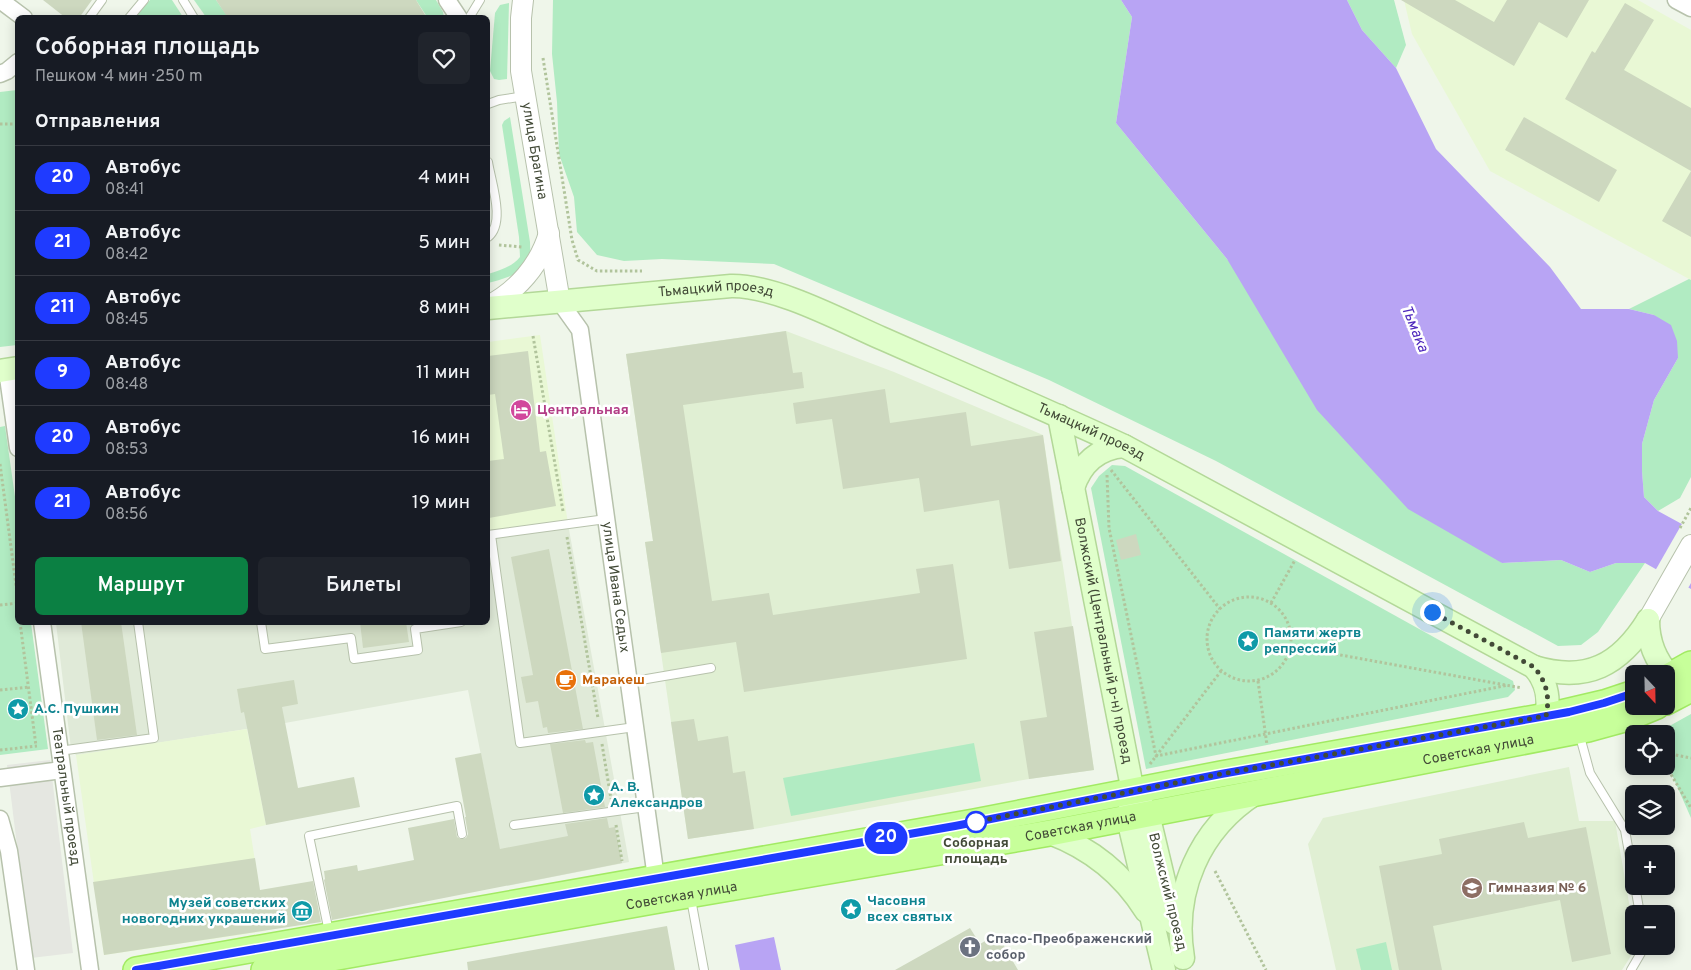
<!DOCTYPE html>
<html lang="ru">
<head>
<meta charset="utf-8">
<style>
	:root { --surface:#171b24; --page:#20242c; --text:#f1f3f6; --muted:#9ea1a6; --line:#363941; --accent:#0b8043 }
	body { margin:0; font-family:Overpass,sans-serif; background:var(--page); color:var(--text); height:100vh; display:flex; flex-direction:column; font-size:19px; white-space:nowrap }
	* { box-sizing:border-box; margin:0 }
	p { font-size:16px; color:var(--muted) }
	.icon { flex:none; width:28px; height:28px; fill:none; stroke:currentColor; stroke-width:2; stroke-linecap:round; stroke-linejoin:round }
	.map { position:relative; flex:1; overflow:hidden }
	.side { position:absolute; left:15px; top:15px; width:475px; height:610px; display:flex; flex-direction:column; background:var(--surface); border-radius:8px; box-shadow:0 2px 12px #0003 }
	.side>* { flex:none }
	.badge { padding:0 10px; border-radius:16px; font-size:18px; line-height:32px }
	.needle { width:32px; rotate:158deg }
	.controls { position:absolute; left:1625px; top:665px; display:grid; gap:10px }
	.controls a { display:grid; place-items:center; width:50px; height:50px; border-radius:8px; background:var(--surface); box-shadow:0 2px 12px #0003; font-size:25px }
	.you { position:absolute; width:25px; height:25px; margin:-12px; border:4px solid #fff; border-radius:50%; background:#1a73e8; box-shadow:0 0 0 8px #1a73e833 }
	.map>.badge { position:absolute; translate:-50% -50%; box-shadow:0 0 0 2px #fff }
	h2 { padding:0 20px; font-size:19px; line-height:45px }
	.round { display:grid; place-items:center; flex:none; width:52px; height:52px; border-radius:8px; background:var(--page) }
	.headline { display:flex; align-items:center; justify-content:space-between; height:85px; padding:0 20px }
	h1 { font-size:24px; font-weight:600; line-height:38px }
	.cta { display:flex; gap:10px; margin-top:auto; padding:10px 20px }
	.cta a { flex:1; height:58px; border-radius:8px; background:var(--accent); color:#fff; font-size:20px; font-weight:600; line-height:58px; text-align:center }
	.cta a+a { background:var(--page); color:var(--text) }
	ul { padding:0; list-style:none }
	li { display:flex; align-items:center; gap:15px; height:65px; padding:0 20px; border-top:1px solid var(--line) }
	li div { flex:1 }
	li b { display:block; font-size:19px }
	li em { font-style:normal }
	li .badge { min-width:55px; font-weight:700; text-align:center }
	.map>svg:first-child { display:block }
	.residential { fill:#e0ead8 }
	.commercial { fill:#e9f8d5 }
	.education { fill:#e0efd3 }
	.green { fill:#b1ebc2 }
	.parking { fill:#e5e7e1 }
	.water { fill:#b8a4f4 }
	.pier { fill:#eff6ea }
	.building { fill:#cdd8bf }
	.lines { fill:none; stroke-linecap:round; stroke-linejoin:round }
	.service-casing { stroke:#b7c2ac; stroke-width:10 }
	.minor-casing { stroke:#b7c2ac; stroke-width:19 }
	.tertiary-casing { stroke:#b7c2ac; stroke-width:22 }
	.secondary-casing { stroke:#b3d898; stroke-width:25 }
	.primary-casing { stroke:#a2ea63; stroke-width:28 }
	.path { stroke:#b1c49c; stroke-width:3; stroke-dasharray:2.5 2.5; stroke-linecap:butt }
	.service { stroke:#fff; stroke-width:8 }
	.minor { stroke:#fff; stroke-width:16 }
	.tertiary { stroke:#fff; stroke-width:20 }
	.secondary { stroke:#e0ffcb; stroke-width:22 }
	.primary { stroke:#c7ff9a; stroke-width:25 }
	.line-casing { stroke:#fff; stroke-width:11 }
	.line { stroke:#1f3bff; stroke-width:8 }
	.walk { stroke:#424a37; stroke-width:5; stroke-dasharray:0 9 }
	.stop-dot { fill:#fff; stroke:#1f3bff; stroke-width:2.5 }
	.labels { text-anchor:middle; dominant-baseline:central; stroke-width:5; stroke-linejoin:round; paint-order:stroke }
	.street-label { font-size:14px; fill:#424a37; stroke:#fff }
	.hotel-label { font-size:14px; font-weight:bold; fill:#b23c85; stroke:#fff; text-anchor:start }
	.culture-label { font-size:14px; font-weight:bold; fill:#0d838f; stroke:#fff; text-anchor:start }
	.food-label { font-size:14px; font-weight:bold; fill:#c56008; stroke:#fff; text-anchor:start }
	.stop-label { font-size:14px; font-weight:bold; fill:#424a37; stroke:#fff }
	.education-label { font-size:14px; font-weight:bold; fill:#785e54; stroke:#fff; text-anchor:start }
	.worship-label { font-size:14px; font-weight:bold; fill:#5b616d; stroke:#fff; text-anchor:start }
	.water-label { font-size:15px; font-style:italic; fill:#4f29bd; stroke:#fff }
</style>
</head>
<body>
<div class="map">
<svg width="1691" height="970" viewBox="0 0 1691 970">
	<rect width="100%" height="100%" fill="#eff6ea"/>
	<polygon class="residential" points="568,524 629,862 507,886 468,690 285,723 138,746 76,755 71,749 56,623 488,622 488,535"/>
	<g class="commercial">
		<polygon points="1404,0 1638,0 1691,30 1691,280 1490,171 1412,34"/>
		<polygon points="540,335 568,524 488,535 488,342"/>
		<polygon points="247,729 266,825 250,829 266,931 104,955 76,755"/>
	</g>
	<g class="education">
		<polygon points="786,331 894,372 1043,435 1094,770 1029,779 754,829 688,839 645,542 653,541 626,354"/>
		<polygon points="1569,767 1579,821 1615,821 1634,932 1634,946 1636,946 1636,948 1622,970 1336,970 1308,844 1323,818"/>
	</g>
	<g class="green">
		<polygon points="150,0 172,0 183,17 136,17"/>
		<polygon points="194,0 216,0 228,17 206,17"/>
		<polygon points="416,0 436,0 443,12 444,17 427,17"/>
		<polygon points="553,0 1121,0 1132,17 1116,123 1227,259 1502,563 1561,560 1590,572 1616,563 1645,563 1598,632 1581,645 1558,646 1216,461 1049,380 774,264 662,259 624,261 597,255 577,232 574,197 559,154 557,102 552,54"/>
		<polygon points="1347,0 1394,0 1406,45 1396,68 1362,30"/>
		<polygon points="509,3 507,79 499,80 494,79 490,71 495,13 500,5"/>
		<polygon points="17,90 17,345 0,347 0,92"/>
		<path d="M510,117l20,125c0,5 1,12 -1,17 -5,16 -28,20 -41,24v-9c12,-4 24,-7 32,-17l-1,-20 -17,-112 2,-4z"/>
		<polygon points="1689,279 1691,280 1691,477 1680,498 1658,511 1644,497 1642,471 1642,444 1654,400 1678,358 1654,315 1629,309"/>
		<polygon points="5,426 18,518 18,622 31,623 48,749 0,755 0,427"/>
		<polygon points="1112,465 1125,466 1513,681 1515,690 1508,697 1146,769 1091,488 1099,476"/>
		<polygon points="1691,714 1691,818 1666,761 1666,734 1655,734"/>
		<polygon points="974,743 981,781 791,816 783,778"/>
		<polygon points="1386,942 1392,970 1361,970 1356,949"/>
	</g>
	<polygon class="parking" points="50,760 73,953 31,958 7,765"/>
	<g class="water">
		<polygon points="1121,0 1347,0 1362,30 1396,68 1436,149 1550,267 1581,309 1629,309 1654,315 1671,325 1677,341 1678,358 1654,400 1642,444 1642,471 1644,497 1658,511 1691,529 1691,589 1645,563 1616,563 1590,572 1561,560 1502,563 1408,509 1317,410 1227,259 1116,123 1132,17"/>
		<polygon points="774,937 781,970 740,970 735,945"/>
	</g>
	<polygon class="pier" points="1683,522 1691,526 1691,583 1687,590 1655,571"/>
	<g class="building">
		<polygon points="43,0 92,0 79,18 66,18"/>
		<polygon points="216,0 416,0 427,18 228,18"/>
		<polygon points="1401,0 1455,0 1494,22 1507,0 1589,0 1567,38 1539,22 1514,66"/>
		<polygon points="1625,3 1654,20 1624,70 1691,108 1691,237 1662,221 1691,171 1565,99 1592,51 1595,53"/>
		<polygon points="1524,117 1617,170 1599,202 1505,150"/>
		<polygon points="786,331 793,373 802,372 804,388 683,405 712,601 769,593 773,615 920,593 916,569 953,564 967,659 744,692 736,642 661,653 645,542 653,541 626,354"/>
		<polygon points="528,351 540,452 546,451 556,506 489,518 488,509 488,461 504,459 495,394 488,395 488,356"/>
		<polygon points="885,389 890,423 966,412 971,446 1043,435 1061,561 1009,569 999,500 924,512 919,478 843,489 832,419 796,424 793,403"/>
		<polygon points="1136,534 1141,555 1121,560 1116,540"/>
		<polygon points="549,549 583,729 548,733 547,727 543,728 538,701 526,703 521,677 533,675 511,557"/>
		<polygon points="81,622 121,622 137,735 97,740"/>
		<polygon points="360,622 406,622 409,642 363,648"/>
		<polygon points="1073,626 1094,770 1029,779 1020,721 1047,717 1034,632"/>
		<polygon points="294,680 298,704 282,707 298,788 354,777 360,807 266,825 244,712 241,713 237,689"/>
		<polygon points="694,719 698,741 728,736 733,773 745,771 754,829 688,839 671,722"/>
		<polygon points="585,740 586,743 593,742 605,807 563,813 550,744"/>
		<polygon points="481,753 500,849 568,836 565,824 607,818 609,828 615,827 622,863 332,920 324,880 325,879 324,871 357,865 358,871 414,860 408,828 454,819 457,837 461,839 466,838 468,834 465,817 466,817 455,758"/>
		<polygon points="1524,822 1528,838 1586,827 1611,954 1572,962 1560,900 1433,926 1442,970 1399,970 1379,866 1442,854 1439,839"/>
		<polygon points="255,858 260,890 313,881 321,922 104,955 93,882"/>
		<polygon points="667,926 675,970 468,970 467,962"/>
		<polygon points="970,928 980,944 997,934 1018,970 895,970"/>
	</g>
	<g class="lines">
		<g class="service-casing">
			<g id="service">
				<polyline points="183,0 194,18"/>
				<polyline points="89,18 102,0"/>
				<polyline points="129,18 144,0"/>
				<polyline points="469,18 480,0"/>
				<polyline points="488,104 499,100 525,96"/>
				<path d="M488,162c3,20 18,61 0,75"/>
				<polyline points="488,535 606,519"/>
				<polyline points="491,535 520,743 635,727"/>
				<polyline points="261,622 265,649 351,638 354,659 418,650 415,629 461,622"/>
				<polyline points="629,682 711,668"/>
				<polyline points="1579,733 1590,773 1625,830 1634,881"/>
				<polyline points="59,751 154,738 138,622"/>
				<polyline points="514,825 646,807"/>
				<polyline points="1635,886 1640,914"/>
				<polyline points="691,899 704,970"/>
				<polyline points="329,932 309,836 457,806 462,834"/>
				<polyline points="1631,970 1645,946"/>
			</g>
		</g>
		<g class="minor-casing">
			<g id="minor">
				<polyline points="0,0 24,18"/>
				<polyline points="447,0 459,18"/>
				<polyline points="1676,0 1691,8"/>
				<polyline points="0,74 7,71 18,62"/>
				<path id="s1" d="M560,302l20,28 76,548"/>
				<polyline points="7,370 18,448"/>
				<path id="s2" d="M42,622l48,348"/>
				<polyline points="0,778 62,770"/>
				<polyline points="0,819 9,851 26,970"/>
			</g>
		</g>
		<g class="tertiary-casing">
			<g id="tertiary">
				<path id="s3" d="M523,0l-2,18v53l39,231"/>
				<path d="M488,306c29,-15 52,-41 61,-73"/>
				<polyline points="1648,620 1691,545"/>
			</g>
		</g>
		<g class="secondary-casing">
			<g id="secondary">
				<path id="s4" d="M488,308l243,-22c44,-1 109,34 150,52 82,36 163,71 243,108l410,221c53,16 86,-2 114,-47"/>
				<polyline points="0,371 18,368"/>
				<path id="s5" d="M1059,416l74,376 -5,27 36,151"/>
				<path d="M1073,488c8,-25 26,-40 51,-42"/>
				<path d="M1648,620c0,22 7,40 22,56"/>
				<path d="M1534,667c13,15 16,31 12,50"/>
				<polyline points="1138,799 1148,814 1174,923"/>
				<path d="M1050,833c40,15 73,41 96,78"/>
				<path d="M1183,958c-11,-66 16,-129 73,-165"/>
			</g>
		</g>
		<g class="primary-casing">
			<g id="primary">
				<polyline points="1666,678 1691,664"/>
				<polyline points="1666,702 1691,689"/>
				<polyline points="136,970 974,822 1221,774 1557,714 1604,703 1634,693"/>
				<path id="s6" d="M264,970l395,-70 391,-67 538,-104 40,-11 29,-12"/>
			</g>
		</g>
		<g class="path">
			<polyline points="543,58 572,240 578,260 597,271 642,271"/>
			<polyline points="0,124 18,124"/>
			<polyline points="499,245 522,247"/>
			<polyline points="533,336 563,511"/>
			<polyline points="0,464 18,600"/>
			<polyline points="1111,470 1220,609"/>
			<polyline points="1107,475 1109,528 1156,756 1508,685"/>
			<polyline points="1680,528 1691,508"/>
			<polyline points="567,537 598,718"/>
			<circle cx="1249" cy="639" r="42"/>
			<polyline points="1271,603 1295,560"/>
			<polyline points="0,605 18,603"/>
			<polyline points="20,622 36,746"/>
			<polyline points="1291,646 1522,688"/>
			<polyline points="1258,681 1267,745"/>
			<polyline points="0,690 29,687"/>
			<polyline points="602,744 611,799"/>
			<polyline points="0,750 37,746"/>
			<polyline points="1666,753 1691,758"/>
			<polyline points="1150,764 1221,671"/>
			<polyline points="1666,766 1691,808"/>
			<polyline points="616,825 622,861"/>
			<polyline points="1215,871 1266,970"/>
		</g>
		<use href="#service" class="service"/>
		<use href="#minor" class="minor"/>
		<use href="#tertiary" class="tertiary"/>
		<use href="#secondary" class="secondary"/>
		<use href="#primary" class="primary"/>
	</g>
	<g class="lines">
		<g class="line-casing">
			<polyline id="line" points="136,970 955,826 1221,774 1569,712 1604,703 1634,693"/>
		</g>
		<use href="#line" class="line"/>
		<path class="walk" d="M976,822h-2l247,-48 325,-58c4,-18 1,-34 -12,-49l-102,-55"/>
	</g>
	<defs>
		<g id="hotel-disc" transform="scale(1.125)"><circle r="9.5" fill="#d1479c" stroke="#fff"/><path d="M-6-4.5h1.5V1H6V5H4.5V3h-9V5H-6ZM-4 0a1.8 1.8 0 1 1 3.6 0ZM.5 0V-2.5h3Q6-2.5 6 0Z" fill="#fff"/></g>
		<g id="sight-disc" transform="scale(1.125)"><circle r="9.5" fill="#0f9aa8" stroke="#fff"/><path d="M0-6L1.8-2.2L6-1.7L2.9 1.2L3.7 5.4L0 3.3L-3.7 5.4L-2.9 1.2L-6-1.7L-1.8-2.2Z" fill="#fff"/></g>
		<g id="cafe-disc" transform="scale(1.125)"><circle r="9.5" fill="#e8710a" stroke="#fff"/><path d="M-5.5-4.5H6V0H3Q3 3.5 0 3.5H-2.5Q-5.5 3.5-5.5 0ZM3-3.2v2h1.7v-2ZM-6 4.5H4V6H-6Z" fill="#fff"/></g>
		<g id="school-disc" transform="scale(1.125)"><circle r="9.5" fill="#8d6e63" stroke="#fff"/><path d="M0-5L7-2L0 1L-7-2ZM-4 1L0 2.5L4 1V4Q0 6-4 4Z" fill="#fff"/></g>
		<g id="museum-disc" transform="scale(1.125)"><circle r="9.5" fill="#0f9aa8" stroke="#fff"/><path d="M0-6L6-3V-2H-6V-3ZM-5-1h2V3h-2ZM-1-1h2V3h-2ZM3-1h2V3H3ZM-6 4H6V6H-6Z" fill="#fff"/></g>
		<g id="church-disc" transform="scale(1.125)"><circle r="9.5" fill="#6b7280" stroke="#fff"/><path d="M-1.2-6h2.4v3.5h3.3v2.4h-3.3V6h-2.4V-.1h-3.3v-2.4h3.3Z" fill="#fff"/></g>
	</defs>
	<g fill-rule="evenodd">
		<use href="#hotel-disc" x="521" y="410"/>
		<use href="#sight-disc" x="1248" y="641"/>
		<use href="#cafe-disc" x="566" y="680"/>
		<use href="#sight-disc" x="18" y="709"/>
		<use href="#sight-disc" x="594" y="795"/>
		<use href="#school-disc" x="1472" y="888"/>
		<use href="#sight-disc" x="851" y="909"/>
		<use href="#museum-disc" x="302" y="911"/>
		<use href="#church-disc" x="970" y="947"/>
	</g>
	<circle class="stop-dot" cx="976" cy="822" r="10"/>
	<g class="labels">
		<g class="street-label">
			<text stroke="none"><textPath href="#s3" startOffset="152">улица Брагина</textPath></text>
			<text stroke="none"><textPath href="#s4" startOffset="229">Тьмацкий проезд</textPath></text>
			<text stroke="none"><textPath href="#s4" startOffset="634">Тьмацкий проезд</textPath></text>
			<text stroke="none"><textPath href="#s1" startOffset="294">улица Ивана Седых</textPath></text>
			<text stroke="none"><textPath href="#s5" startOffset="229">Волжский (Центральный р-н) проезд</textPath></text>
			<text stroke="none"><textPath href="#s6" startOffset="1234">Советская улица</textPath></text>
			<text stroke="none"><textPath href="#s2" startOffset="176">Театральный проезд</textPath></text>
			<text stroke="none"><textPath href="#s6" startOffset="829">Советская улица</textPath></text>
			<text transform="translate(1167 892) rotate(76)">Волжский проезд</text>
			<text stroke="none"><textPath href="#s6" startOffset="424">Советская улица</textPath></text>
		</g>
		<g class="hotel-label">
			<text x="537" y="410">Центральная</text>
		</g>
		<g class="culture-label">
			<text x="1264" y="633">Памяти жертв<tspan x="1264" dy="16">репрессий</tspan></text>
			<text x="34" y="709">А.С. Пушкин</text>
			<text x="610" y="787">А. В.<tspan x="610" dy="16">Александров</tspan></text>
			<text x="867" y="901">Часовня<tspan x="867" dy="16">всех святых</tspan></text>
			<text x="286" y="903" text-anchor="end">Музей советских<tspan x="286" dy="16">новогодних украшений</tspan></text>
		</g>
		<g class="food-label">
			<text x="582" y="680">Маракеш</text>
		</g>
		<g class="stop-label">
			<text x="976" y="843">Соборная<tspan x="976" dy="16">площадь</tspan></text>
		</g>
		<g class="education-label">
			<text x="1488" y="888">Гимназия № 6</text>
		</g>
		<g class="worship-label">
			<text x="986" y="939">Спасо-Преображенский<tspan x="986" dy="16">собор</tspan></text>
		</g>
		<g class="water-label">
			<text transform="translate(1414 329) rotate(68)">Тьмака</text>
		</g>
	</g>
</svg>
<div class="controls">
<a><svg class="needle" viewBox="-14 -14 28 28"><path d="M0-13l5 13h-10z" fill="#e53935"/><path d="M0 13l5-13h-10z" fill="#9ea1a6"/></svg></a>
<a><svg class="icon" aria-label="locate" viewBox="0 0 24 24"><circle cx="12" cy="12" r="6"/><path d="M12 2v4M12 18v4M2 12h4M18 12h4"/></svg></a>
<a><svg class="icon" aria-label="layers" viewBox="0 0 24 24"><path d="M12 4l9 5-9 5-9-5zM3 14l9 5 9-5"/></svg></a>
<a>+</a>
<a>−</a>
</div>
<div class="you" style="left:1432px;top:612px"></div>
<b class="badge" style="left:886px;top:838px;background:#1f3bff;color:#fff">20</b>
<section class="side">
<div class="headline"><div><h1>Соборная площадь</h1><p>Пешком · 4 мин · 250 m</p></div><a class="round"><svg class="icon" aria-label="heart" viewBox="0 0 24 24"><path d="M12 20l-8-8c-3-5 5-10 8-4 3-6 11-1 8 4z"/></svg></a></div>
<h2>Отправления</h2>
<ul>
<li><span class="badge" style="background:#1f3bff;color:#fff">20</span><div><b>Автобус</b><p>08:41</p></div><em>4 мин</em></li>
<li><span class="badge" style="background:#1f3bff;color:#fff">21</span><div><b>Автобус</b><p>08:42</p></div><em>5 мин</em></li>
<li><span class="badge" style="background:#1f3bff;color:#fff">211</span><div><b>Автобус</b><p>08:45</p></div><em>8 мин</em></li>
<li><span class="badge" style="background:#1f3bff;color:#fff">9</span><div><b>Автобус</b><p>08:48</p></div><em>11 мин</em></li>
<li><span class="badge" style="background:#1f3bff;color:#fff">20</span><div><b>Автобус</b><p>08:53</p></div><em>16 мин</em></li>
<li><span class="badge" style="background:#1f3bff;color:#fff">21</span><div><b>Автобус</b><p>08:56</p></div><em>19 мин</em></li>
</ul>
<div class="cta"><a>Маршрут</a><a>Билеты</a></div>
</section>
</div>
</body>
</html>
